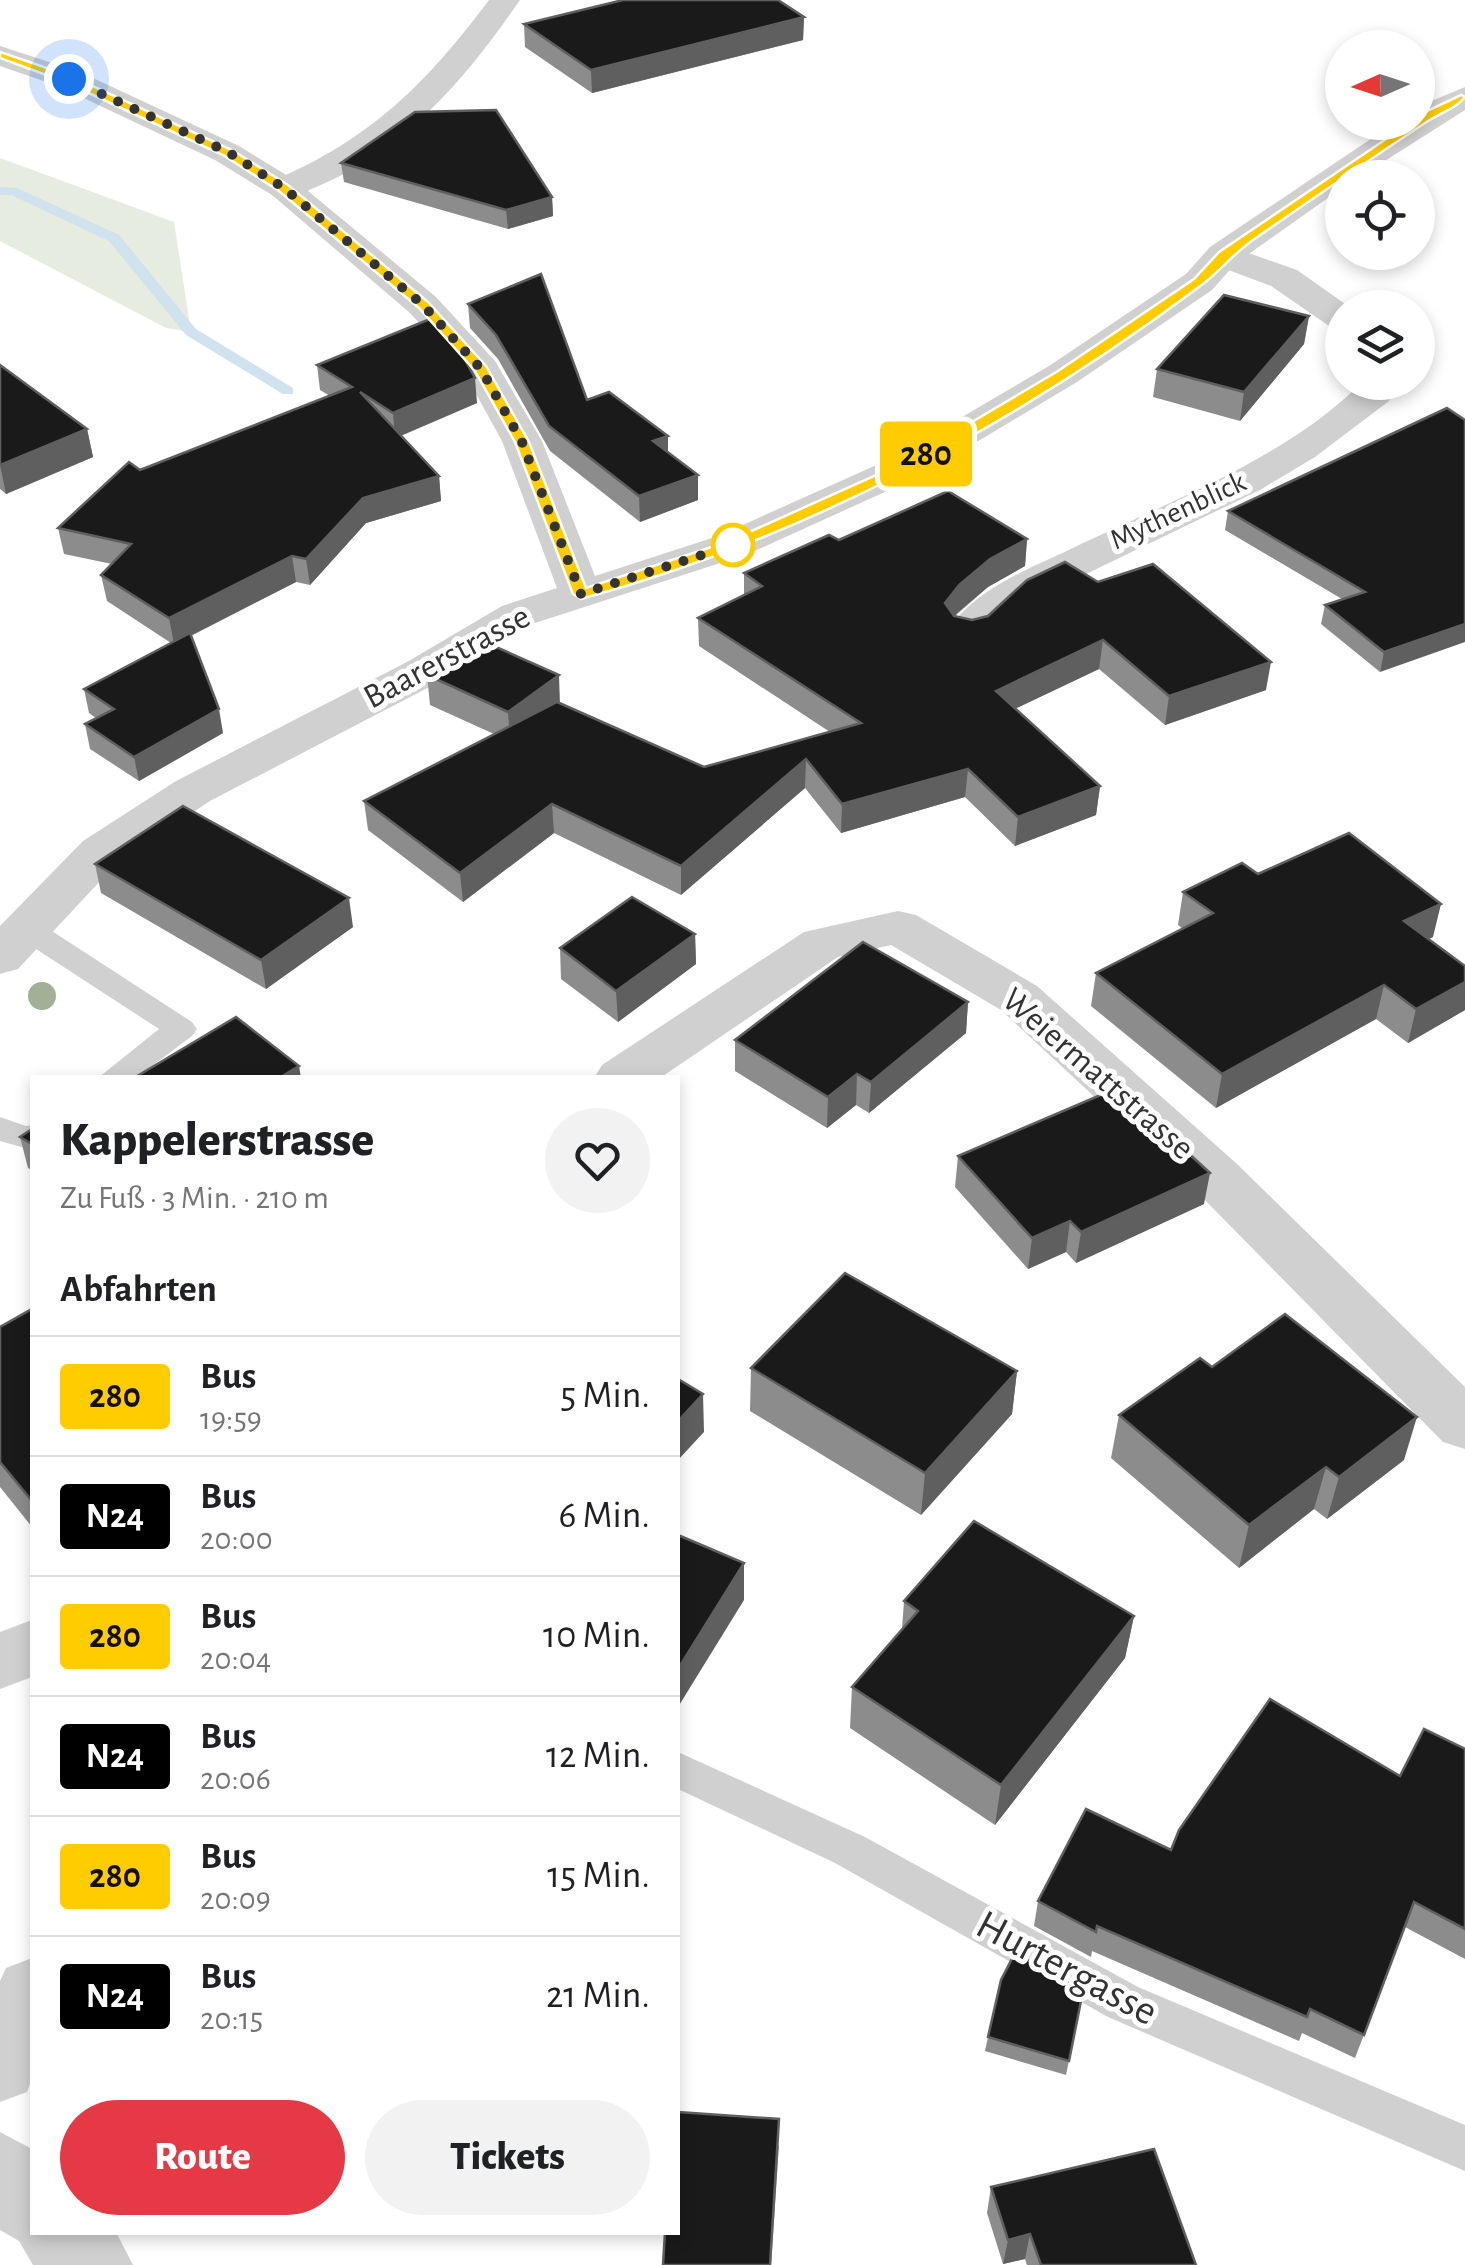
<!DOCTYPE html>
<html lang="de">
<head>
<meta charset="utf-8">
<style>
	:root { --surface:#fff; --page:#f2f2f2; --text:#202124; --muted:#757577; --line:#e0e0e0; --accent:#e63946 }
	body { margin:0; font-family:"Alegreya Sans",sans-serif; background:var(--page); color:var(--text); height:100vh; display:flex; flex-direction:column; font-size:38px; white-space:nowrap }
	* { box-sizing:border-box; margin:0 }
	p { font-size:32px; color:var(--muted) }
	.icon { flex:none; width:55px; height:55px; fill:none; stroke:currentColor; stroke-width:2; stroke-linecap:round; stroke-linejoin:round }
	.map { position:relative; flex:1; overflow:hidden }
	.details { position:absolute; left:30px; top:1075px; width:650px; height:1160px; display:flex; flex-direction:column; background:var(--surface); border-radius:0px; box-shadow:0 5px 15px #0003 }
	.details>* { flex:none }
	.badge { padding:0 20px; border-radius:8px; font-size:35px; line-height:65px }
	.needle { width:65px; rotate:267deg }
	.buttons { position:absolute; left:1325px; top:30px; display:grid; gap:20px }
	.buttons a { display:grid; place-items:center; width:110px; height:110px; border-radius:50%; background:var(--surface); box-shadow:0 5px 15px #0003; font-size:50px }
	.you { position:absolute; width:50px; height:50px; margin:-25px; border:8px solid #fff; border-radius:50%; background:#1a73e8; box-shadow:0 0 0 15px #1a73e833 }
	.map>.badge { position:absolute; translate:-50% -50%; box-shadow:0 0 0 5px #fff }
	h2 { padding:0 30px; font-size:38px; line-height:90px }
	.round { display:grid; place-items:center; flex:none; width:105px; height:105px; border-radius:52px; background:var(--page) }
	.headline { display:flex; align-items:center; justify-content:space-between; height:170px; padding:0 30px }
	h1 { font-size:48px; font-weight:800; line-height:75px }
	.button { display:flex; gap:20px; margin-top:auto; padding:20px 30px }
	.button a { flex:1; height:115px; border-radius:60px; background:var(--accent); color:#fff; font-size:40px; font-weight:800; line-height:115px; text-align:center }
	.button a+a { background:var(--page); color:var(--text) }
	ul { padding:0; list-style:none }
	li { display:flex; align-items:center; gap:30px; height:120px; padding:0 30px; border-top:2px solid var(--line) }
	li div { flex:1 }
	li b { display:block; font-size:38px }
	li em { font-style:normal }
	li .badge { min-width:110px; font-weight:700; text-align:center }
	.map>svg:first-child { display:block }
	.green { fill:#e6ecdf }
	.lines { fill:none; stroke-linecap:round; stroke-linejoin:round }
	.stream { fill:#cfe2ee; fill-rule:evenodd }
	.service { fill:#d0d0d0; fill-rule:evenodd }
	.minor { fill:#d0d0d0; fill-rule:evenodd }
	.tertiary { fill:#d0d0d0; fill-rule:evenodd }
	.tree { fill:#a2b095 }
	.wall { fill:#8c8c8c }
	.shaded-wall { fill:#5f5f5f }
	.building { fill:#1a1a1a; stroke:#5f5f5f; stroke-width:2.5 }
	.line { fill:#fc0; stroke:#fff; stroke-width:2.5 }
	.walk { stroke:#333; stroke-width:10; stroke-dasharray:0 18 }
	.stop-dot { fill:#fff; stroke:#fc0; stroke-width:5 }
	.labels { text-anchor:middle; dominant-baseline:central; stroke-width:10; stroke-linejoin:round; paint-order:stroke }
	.far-street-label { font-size:30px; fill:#333; stroke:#fff }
	.street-label { font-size:35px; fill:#333; stroke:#fff }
	.near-street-label { font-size:42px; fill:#333; stroke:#fff }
</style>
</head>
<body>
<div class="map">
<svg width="1465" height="2265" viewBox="0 0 1465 2265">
	<rect width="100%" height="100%" fill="#fff"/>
	<polygon class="green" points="0,158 174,222 191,332 166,328 0,241"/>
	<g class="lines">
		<polygon class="stream" points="0,187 17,188 119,235 196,329 293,388 293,394 283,394 186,335 109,241 11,195 0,195"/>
		<g class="service">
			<polygon points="27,919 38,922 192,1022 197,1029 192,1036 136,1078 98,1078 159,1029 16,936 12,929 16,922"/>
			<polygon points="0,1117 26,1126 32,1125 32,1150 0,1141"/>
			<polygon points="678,1752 865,1837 1138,1987 1465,2125 1465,2171 1108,2017 835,1863 678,1789"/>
		</g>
		<g class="minor">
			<path d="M489,0h31c-51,74 -112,148 -197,184 -17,7 -32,16 -51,11l-5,-7 5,-7c98,-41 154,-97 217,-181z"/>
			<polygon points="1223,244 1297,270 1351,308 1342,308 1342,329 1329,326 1271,286 1210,263 1205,255 1210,247"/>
			<path d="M1362,382h39l-12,19 -74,56 -55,33 -238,115 -37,35 -16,4 -16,-4 -6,-9c31,-45 85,-63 132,-86 91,-43 212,-90 283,-163z"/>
			<polygon points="898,911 916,915 1037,986 1236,1163 1465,1387 1465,1449 1443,1442 1196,1191 1001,1010 891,945 838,957 660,1078 594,1078 602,1065 804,932"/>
			<polygon points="32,1620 32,1677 0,1689 0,1632"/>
			<polygon points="32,1958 32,2078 27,2092 0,2102 0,1981 6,1968"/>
			<polygon points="0,2132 32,2149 32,2232 116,2232 133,2265 33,2265 19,2241 0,2230"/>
		</g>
		<polygon class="tertiary" points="0,46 80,72 239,146 296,181 436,297 495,361 542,441 595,576 718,536 892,458 1049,366 1186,274 1210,247 1396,122 1418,122 1418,108 1422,105 1465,87 1465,110 1358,178 1342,178 1342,188 1236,263 1212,290 1077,382 920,476 748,554 532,624 439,682 210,801 117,863 18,969 0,974 0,926 83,841 176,781 407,662 502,606 557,588 502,441 465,374 410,313 272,195 215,160 58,86 0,66"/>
	</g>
	<circle class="tree" cx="42" cy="996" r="14"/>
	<g class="wall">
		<polygon points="804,17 803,40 592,93 525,47 524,24"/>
		<polygon points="341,163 552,197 553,216 508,229 344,182"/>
		<polygon points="468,304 587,400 668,452 698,475 698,500 640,522 550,451 498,359 470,328"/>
		<polygon points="1309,316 1304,344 1240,421 1153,397 1157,369"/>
		<polygon points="0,365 87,429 93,457 6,494 0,489"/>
		<polygon points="317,365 477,403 401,436 439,476 441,501 366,523 310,585 296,582 191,636 223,733 139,781 90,749 85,724 96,718 89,713 84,689 171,643 107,601 101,575 112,564 64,554 58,528 140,470 330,396 320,390"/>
		<polygon points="1447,408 1380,672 1321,624 1325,605 1342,599 1225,530 1228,511"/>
		<polygon points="1027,539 1025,566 988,587 955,616 972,620 988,616 1027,580 1266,690 1165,725 1099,669 1015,709 1100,786 1096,815 1015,846 965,797 841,833 805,788 681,895 554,833 463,902 368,830 364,801 494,734 430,705 427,675 560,703 704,767 830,732 699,646 698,618 744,595 744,573 839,540"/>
		<polygon points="95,864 353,927 266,989 101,893"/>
		<polygon points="1258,874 1433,937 1428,939 1465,966 1465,1010 1408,1043 1376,1019 1216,1108 1091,1006 1096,973 1183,929 1178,925 1183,892"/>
		<polygon points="695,934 696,964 618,1022 561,979 560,948"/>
		<polygon points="968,1002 966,1033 869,1113 856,1105 827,1128 735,1071 735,1040"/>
		<polygon points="32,1129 32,1170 28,1168 20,1137"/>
		<polygon points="958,1156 1204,1204 1076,1263 1066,1252 1028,1269 955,1187"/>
		<polygon points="32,1309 32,1527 0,1487 0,1327"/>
		<polygon points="1212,1367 1404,1460 1327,1519 1314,1509 1239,1568 1111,1458 1119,1415"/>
		<polygon points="751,1368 1017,1371 1012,1414 921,1515 750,1411"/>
		<polygon points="904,1601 1134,1616 1125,1658 995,1825 850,1728 852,1687 902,1629"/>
		<polygon points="1465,1749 1465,1959 1405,1927 1355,2058 1302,2033 1299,2041 1092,1951 1091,1957 1034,1926 1038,1901 1171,1850 1400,1776"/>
		<polygon points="1083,1991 1066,2075 985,2051 988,2037"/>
		<polygon points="779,2145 771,2265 662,2265 665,2235 633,2232 678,2232"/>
		<polygon points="991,2187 1196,2265 1027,2265 1025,2259 1003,2264 987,2213"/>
	</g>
	<g class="shaded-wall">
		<polygon points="804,17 803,40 592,93 591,70"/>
		<polygon points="552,197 553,216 508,229 506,210"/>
		<polygon points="1309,316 1304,344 1240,421 1244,392"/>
		<polygon points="475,378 477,403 395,438 393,413"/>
		<polygon points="87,429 93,457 6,494 0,465"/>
		<polygon points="668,436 668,461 653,441"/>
		<polygon points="698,475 698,500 640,522 639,496"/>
		<polygon points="439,476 441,501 366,523 310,585 306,559 363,498"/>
		<polygon points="1027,539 1025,566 988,587 957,613 943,631 945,603 959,585 990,559"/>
		<polygon points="292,556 296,582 174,644 169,618"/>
		<polygon points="1465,624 1465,642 1380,672 1384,652"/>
		<polygon points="1103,640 1099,669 993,719 996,691"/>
		<polygon points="1271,662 1266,690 1165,725 1169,696"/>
		<polygon points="559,675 560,705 510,742 508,712"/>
		<polygon points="219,709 223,733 139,781 134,757"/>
		<polygon points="806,759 805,788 681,895 681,866"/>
		<polygon points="968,769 965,797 841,833 842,804"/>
		<polygon points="1100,786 1096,815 1015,846 1018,817"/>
		<polygon points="552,804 554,833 463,902 460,873"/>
		<polygon points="349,898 353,927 266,989 261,960"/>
		<polygon points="1441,904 1433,937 1396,955 1404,921"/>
		<polygon points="695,934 696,964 618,1022 616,991"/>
		<polygon points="1465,982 1465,1010 1408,1043 1416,1009"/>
		<polygon points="1384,985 1376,1019 1216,1108 1222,1074"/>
		<polygon points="968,1002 966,1033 869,1113 871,1082"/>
		<polygon points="299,1066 301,1078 279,1078"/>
		<polygon points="857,1074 856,1105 827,1128 828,1097"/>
		<polygon points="1210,1173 1204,1204 1076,1263 1081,1232"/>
		<polygon points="1070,1221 1066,1252 1028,1269 1032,1238"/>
		<polygon points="1017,1371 1012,1414 921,1515 925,1473"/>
		<polygon points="703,1394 704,1432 678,1460 678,1421"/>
		<polygon points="1417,1417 1404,1460 1327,1519 1339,1477"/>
		<polygon points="1326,1467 1314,1509 1239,1568 1249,1525"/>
		<polygon points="744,1563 744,1600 678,1707 678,1669"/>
		<polygon points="1134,1616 1125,1658 995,1825 1001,1785"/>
		<polygon points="1030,2234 1025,2259 1003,2264 1008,2240"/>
	</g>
	<g class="building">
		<polygon points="623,0 778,0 804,17 591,70 524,24"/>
		<polygon points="496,110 552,197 506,210 341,163 415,112"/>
		<polygon points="541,274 587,400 609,392 668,436 653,441 698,475 639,496 549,426 496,335 468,304"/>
		<polygon points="1224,295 1309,316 1244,392 1157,369"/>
		<polygon points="430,319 460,351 475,378 393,413 360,392 439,476 363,498 306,559 292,556 169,618 101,575 131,544 58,528 129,462 140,470 352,387 317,365"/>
		<polygon points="0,365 87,429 0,465"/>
		<polygon points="1447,408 1465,420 1465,624 1384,652 1325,605 1365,592 1228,511"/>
		<polygon points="948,491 1027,539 990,559 959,585 945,603 954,616 972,620 988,616 1027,580 1065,562 1098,582 1153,564 1271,662 1169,696 1103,640 996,691 1100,786 1018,817 968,769 842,804 806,759 681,866 552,804 460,873 364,801 557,702 704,767 861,723 698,618 762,586 744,573 829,535 839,540"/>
		<polygon points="190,633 219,709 134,757 85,724 114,709 84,689"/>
		<polygon points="478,639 559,675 508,712 427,675"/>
		<polygon points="183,806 349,898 261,960 95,864"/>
		<polygon points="1349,833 1441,904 1404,921 1465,966 1465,982 1416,1009 1384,985 1222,1074 1096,973 1213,913 1183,892 1242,863 1258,874"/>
		<polygon points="632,897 695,934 616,991 560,948"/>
		<polygon points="863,942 968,1002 871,1082 857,1074 828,1097 735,1040"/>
		<polygon points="236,1017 299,1066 279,1078 134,1078"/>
		<polygon points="1117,1088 1210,1173 1081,1232 1070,1221 1032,1238 958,1156"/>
		<polygon points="32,1129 32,1144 20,1137"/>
		<polygon points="845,1273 1017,1371 925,1473 751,1368"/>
		<polygon points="32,1309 32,1501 0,1462 0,1327"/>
		<polygon points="1285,1314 1417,1417 1339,1477 1326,1467 1249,1525 1119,1415 1200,1358 1212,1367"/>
		<polygon points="678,1379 703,1394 678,1421"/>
		<polygon points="974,1521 1134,1616 1001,1785 852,1687 918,1611 904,1601"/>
		<polygon points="678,1535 744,1563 678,1669"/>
		<polygon points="1270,1699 1400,1776 1424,1729 1465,1749 1465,1929 1414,1902 1364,2035 1310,2009 1307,2017 1097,1926 1096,1932 1038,1901 1086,1809 1171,1850 1179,1830"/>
		<polygon points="1015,1953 1083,1991 1069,2061 988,2037 1001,1980"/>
		<polygon points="678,2112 779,2119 770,2265 663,2265 665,2232 678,2232"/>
		<polygon points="1154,2149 1196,2265 1041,2265 1030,2234 1008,2240 991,2187"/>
	</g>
	<path class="line" d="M0,52l73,25 159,73 56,35 140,117 58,64 43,76 57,146 141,-46 174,-78 157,-93 136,-92 25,-27 210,-142 32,-15 4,2c-8,11 -25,16 -40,26 -57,38 -113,76 -169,115 -23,15 -37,35 -57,49 -184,138 -396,252 -618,312l-8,-5 -58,-152 -40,-71 -56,-63 -140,-117 -56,-36 -158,-73 -65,-24z"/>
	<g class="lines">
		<polyline class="walk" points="69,79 228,152 284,188 423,305 481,369 522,442 581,594 733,545"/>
	</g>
	<circle class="stop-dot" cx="733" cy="545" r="20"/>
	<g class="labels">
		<g class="far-street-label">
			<text transform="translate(1178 511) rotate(-25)">Mythenblick</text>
		</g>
		<g class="street-label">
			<text transform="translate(447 657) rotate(-28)">Baarerstrasse</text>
			<text transform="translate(1098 1074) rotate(41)">Weiermattstrasse</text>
		</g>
		<g class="near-street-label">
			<text transform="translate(1067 1968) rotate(28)">Hurtergasse</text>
		</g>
	</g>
</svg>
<div class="buttons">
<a><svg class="needle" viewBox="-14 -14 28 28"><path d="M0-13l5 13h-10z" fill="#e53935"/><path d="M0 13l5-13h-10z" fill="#757577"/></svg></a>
<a><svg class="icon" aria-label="locate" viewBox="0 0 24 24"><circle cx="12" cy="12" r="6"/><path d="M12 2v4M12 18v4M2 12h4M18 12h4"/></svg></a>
<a><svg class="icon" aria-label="layers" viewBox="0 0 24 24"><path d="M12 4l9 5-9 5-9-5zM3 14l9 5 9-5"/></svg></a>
</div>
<div class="you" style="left:69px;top:79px"></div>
<b class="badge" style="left:926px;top:454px;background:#fc0;color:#111">280</b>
<section class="details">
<div class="headline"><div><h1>Kappelerstrasse</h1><p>Zu Fuß · 3 Min. · 210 m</p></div><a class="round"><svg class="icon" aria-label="heart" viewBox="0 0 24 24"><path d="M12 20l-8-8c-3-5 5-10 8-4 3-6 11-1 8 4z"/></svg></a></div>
<h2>Abfahrten</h2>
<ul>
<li><span class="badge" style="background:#fc0;color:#111">280</span><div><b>Bus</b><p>19:59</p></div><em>5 Min.</em></li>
<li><span class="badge" style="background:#000;color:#fff">N24</span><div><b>Bus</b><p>20:00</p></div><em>6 Min.</em></li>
<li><span class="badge" style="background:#fc0;color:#111">280</span><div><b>Bus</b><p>20:04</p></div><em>10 Min.</em></li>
<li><span class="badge" style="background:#000;color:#fff">N24</span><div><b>Bus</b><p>20:06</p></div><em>12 Min.</em></li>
<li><span class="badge" style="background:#fc0;color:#111">280</span><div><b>Bus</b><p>20:09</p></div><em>15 Min.</em></li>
<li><span class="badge" style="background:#000;color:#fff">N24</span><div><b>Bus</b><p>20:15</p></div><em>21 Min.</em></li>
</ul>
<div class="button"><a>Route</a><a>Tickets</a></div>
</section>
</div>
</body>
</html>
